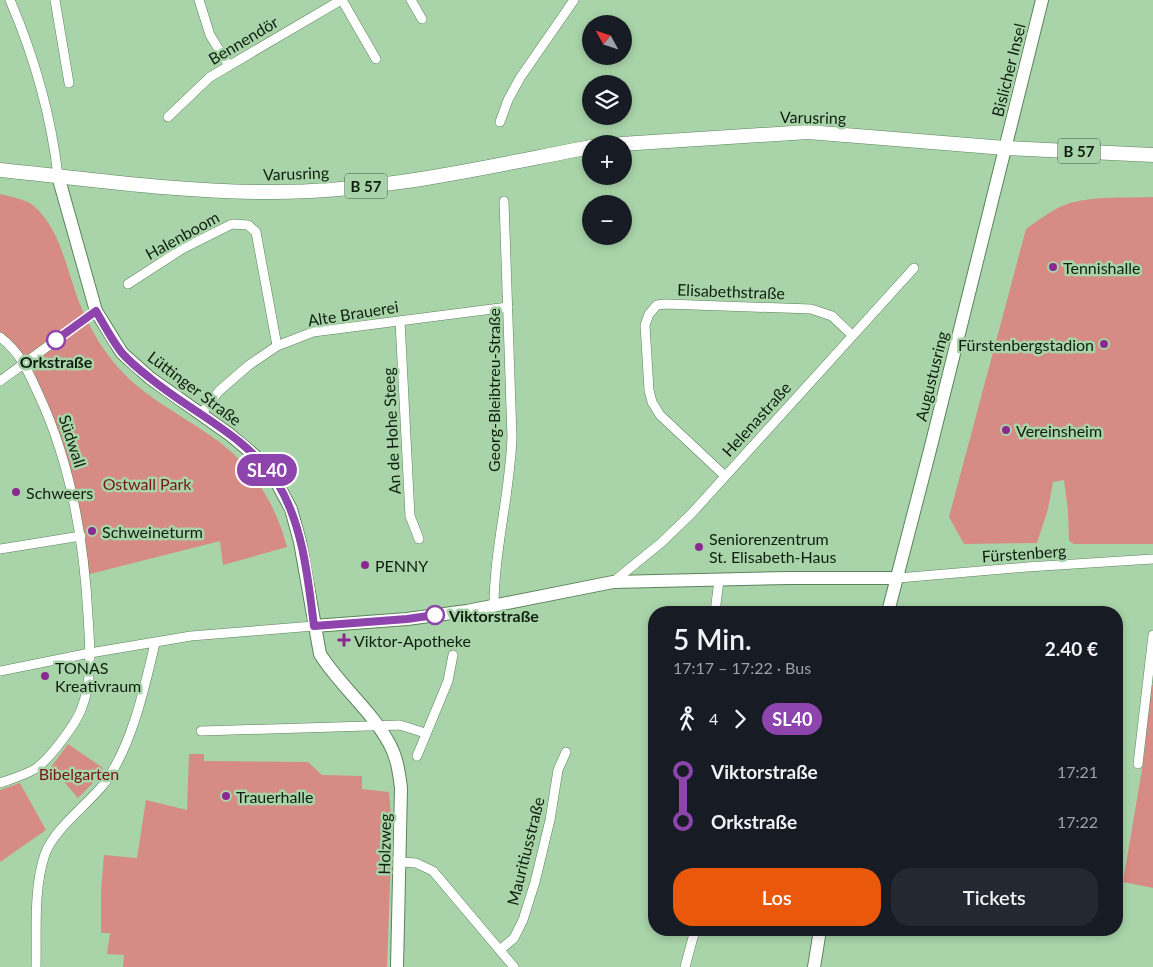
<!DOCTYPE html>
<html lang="de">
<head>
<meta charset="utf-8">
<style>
	:root { --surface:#171b24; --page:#242831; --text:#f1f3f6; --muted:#9ea1a6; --accent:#ea580c }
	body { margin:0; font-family:Lato,sans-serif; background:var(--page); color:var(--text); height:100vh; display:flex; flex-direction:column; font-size:19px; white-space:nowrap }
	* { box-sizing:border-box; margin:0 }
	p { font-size:16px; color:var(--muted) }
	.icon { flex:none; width:28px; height:28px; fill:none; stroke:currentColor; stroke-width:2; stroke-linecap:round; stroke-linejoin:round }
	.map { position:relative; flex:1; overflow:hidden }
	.panel { position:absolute; left:648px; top:606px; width:475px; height:330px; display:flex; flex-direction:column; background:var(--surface); border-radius:20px; box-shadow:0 2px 8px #0003 }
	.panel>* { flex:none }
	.badge { padding:0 10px; border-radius:16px; font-size:18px; line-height:32px }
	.needle { width:32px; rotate:310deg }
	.controls { position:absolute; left:582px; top:15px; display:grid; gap:10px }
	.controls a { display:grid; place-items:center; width:50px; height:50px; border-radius:50%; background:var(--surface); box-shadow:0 2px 8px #0003; font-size:25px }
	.map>.badge { position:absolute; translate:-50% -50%; box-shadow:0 0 0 2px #fff }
	.legs { display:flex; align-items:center; gap:8px; height:55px; padding:0 25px; font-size:16px }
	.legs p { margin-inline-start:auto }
	.headline { display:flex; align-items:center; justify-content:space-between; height:85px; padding:0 25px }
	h1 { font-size:28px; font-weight:600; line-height:38px }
	.cta { display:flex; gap:10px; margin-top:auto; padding:10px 25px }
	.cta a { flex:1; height:58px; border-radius:20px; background:var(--accent); color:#fff; font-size:20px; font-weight:600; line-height:58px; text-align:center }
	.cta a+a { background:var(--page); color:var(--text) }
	ul { padding:0 25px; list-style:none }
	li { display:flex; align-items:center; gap:18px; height:50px; font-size:19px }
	li i { display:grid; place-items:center; width:8px; height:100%; margin:0 6px; background:currentColor }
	li i::after { content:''; width:12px; height:12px; margin:-6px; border:4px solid; border-radius:50%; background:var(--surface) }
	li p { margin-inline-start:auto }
	li:first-child i { background:linear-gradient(#0000 50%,currentColor 0) }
	li:last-child i { background:linear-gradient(currentColor 50%,#0000 0) }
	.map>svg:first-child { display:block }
	.green { fill:#d78b85 }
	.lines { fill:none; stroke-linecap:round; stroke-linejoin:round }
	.street-casing { stroke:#5b835c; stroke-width:10 }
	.secondary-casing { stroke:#5b835c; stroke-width:14 }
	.primary-casing { stroke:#5b835c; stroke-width:15 }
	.street { stroke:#fff; stroke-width:9 }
	.secondary { stroke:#fff; stroke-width:12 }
	.primary { stroke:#fff; stroke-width:14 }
	.line-1-casing { stroke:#fff; stroke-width:11 }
	.line-1 { stroke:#8e44ad; stroke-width:8 }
	.poi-dot { fill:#8a2992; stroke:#a9d4a9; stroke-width:2 }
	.stop-1-dot { fill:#fff; stroke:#8e44ad; stroke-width:2.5 }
	.labels { text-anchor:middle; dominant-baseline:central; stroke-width:5; stroke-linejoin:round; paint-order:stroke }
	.shield { fill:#a9d4a9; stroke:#3d553d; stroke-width:1 }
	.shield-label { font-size:15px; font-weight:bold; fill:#0f1f0f }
	.street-label { font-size:16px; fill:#0f1f0f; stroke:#a9d4a9 }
	.poi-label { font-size:16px; fill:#0f1f0f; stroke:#a9d4a9; text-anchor:start }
	.stop-label { font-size:16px; font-weight:bold; fill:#0f1f0f; stroke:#a9d4a9 }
	.park-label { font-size:16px; fill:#731719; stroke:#a9d4a9 }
</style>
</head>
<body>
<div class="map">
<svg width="1153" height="967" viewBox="0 0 1153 967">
	<rect width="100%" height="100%" fill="#a9d4a9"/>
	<g class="green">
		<path d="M0,194c11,3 27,5 35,13 26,24 32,64 44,95 8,19 17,37 29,53 29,40 72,58 110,86 35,26 58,64 69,106l-64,18 -3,-24 -134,34 -16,-94 -46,-119 -24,-25z"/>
		<path d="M1153,197v347h-79l-5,-3 -1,-30 -4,-31 -11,2 -5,27 -11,34 -73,1 -15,-27 77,-288c14,-10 28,-21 44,-26 24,-7 58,-5 83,-6z"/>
		<polygon points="1150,685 1153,685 1153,888 1123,882 1144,757"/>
		<polygon points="68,744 103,768 92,784 78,798 51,767"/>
		<polygon points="189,754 204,754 204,761 308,762 322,775 362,776 362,789 389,792 392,829 387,967 123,967 124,955 107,954 110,933 101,933 101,891 104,855 137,858 146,800 187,810"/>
		<polygon points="20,783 46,830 0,862 0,790"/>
	</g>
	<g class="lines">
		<g class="street-casing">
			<g id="street">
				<path d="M10,0c24,56 41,115 48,176"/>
				<polyline points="55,0 69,83"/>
				<polyline points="199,0 210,35 229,66"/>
				<polyline points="342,0 376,59"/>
				<polyline points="411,0 422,19"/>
				<polyline points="168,117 210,77 341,0"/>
				<polyline points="500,122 508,100 520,78 574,0"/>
				<polyline points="128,284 182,249 232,224 248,225 256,232 277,346"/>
				<polyline points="400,321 410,516 419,539"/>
				<path d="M0,337c20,15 28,34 38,56 33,70 46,146 50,223 2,32 5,64 -7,94 -6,15 -32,50 -46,59 -10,6 -24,10 -35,14"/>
				<polyline points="0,381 96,311"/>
				<polyline points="201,414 219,391 249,365 277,346 313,332 508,307"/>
				<polyline points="725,476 660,415 652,402 649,390 645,325 649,314 657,305 666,304 811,309 832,316 852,335"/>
				<polyline points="0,549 81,536"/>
				<polyline points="898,578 1027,567 1153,559"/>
				<polyline points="613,582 662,542 692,513 914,268"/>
				<path d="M494,607c0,-57 16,-113 18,-170l-8,-236"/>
				<polyline points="715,612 719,580"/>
				<polyline points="0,671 90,653 191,636 314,626"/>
				<polyline points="201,731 400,725 425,733"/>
				<polyline points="417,756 448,681 453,655"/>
				<polyline points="1138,764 1153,635"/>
				<polyline points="401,862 416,863 433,871 514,967"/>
				<polyline points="500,950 514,938 523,920 535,882 550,820 558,770 566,752"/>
				<path d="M36,967c1,-37 -3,-77 9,-113 10,-26 40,-47 58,-69 28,-36 42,-98 52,-142"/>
				<polyline points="685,967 695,930"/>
			</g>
		</g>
		<g class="secondary-casing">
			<g id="secondary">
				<path d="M58,176l38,135 26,42 28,25 79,56 25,21 23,28 14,26 9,33 20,112c20,32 51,56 69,89 8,14 10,29 12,45l-4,179"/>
				<polyline points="888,612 930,450 1042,0"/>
				<polyline points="314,626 407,619 467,611 613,582 789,578 898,578"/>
				<polyline points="814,967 820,930"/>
			</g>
		</g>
		<g class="primary-casing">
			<g id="primary">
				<polyline points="621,144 808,132 1005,148 1153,155"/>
				<path d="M0,170c89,9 179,22 268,22 109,1 217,-25 323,-45"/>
			</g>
		</g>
		<use href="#street" class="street"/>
		<use href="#secondary" class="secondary"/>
		<use href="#primary" class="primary"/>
	</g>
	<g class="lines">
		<g class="line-1-casing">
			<path id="line-1" d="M56,340l40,-29c8,14 16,29 26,42 8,9 19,18 28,25 42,35 98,58 128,106 25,41 30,95 36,142l93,-7 28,-4"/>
		</g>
		<use href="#line-1" class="line-1"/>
	</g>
	<g class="poi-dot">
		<circle cx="1053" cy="267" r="5"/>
		<circle cx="1104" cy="344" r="5"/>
		<circle cx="1006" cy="430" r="5"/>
		<circle cx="16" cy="492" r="5"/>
		<circle cx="92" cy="531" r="5"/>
		<circle cx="699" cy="547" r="5"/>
		<circle cx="365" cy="565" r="5"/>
		<path d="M341.5 632.5h5v5h5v5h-5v5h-5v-5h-5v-5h5z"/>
		<circle cx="45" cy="676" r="5"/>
		<circle cx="226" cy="796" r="5"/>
	</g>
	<g class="stop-1-dot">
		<circle cx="56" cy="340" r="9"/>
		<circle cx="435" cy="615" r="9"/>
	</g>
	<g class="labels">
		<g class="shield">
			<rect x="1058" y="138.5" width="42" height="25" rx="4"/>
			<rect x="345" y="173.5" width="42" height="25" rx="4"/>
		</g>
		<g class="shield-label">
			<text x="1079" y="151">B 57</text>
			<text x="366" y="186">B 57</text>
		</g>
		<g class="street-label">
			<text transform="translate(243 40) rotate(-31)">Bennendör</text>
			<text transform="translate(1008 70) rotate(-76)">Bislicher Insel</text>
			<text transform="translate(813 117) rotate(1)">Varusring</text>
			<text transform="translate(296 173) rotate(-2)">Varusring</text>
			<text transform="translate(182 235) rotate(-29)">Halenboom</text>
			<text transform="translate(731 291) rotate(2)">Elisabethstraße</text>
			<text transform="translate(353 313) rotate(-9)">Alte Brauerei</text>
			<text transform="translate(931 376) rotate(-76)">Augustusring</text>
			<text transform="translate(195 388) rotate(37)">Lüttinger Straße</text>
			<text transform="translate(493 390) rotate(-90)">Georg-Bleibtreu-Straße</text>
			<text transform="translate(756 419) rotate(-48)">Helenastraße</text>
			<text transform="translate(391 431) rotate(-93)">An de Hohe Steeg</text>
			<text transform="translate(73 441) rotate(72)">Südwall</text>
			<text transform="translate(1024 553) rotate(-4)">Fürstenberg</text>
			<text transform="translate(384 844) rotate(-89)">Holzweg</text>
			<text transform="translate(525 851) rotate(-76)">Mauritiusstraße</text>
		</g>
		<g class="poi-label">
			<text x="1063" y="267">Tennishalle</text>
			<text x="1094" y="344" text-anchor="end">Fürstenbergstadion</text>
			<text x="1016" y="430">Vereinsheim</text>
			<text x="26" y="492">Schweers</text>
			<text x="102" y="531">Schweineturm</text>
			<text x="709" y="538">Seniorenzentrum<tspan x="709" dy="18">St. Elisabeth-Haus</tspan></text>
			<text x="375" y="565">PENNY</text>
			<text x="354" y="640">Viktor-Apotheke</text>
			<text x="55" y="667">TONAS<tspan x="55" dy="18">Kreativraum</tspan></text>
			<text x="236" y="796">Trauerhalle</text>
		</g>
		<g class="stop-label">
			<text x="56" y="361">Orkstraße</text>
			<text x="449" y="615" text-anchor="start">Viktorstraße</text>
		</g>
		<g class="park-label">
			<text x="147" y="483">Ostwall Park</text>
			<text x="79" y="773">Bibelgarten</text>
		</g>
	</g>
</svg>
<div class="controls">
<a><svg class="needle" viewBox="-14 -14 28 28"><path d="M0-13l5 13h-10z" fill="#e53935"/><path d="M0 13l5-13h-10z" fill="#9ea1a6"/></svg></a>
<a><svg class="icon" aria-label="layers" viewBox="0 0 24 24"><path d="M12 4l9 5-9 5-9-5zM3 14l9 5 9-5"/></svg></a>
<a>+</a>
<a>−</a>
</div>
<b class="badge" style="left:267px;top:470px;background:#8e44ad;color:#fff">SL40</b>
<section class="panel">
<div class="headline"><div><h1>5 Min.</h1><p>17:17 – 17:22 · Bus</p></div><b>2.40 €</b></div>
<div class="legs"><svg class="icon" aria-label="walk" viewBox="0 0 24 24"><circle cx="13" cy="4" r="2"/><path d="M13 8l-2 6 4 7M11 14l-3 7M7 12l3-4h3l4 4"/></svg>4<svg class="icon" aria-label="forward" viewBox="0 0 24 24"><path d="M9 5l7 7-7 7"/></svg><b class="badge" style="background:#8e44ad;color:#fff">SL40</b></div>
<ul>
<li><i style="color:#8e44ad"></i><b>Viktorstraße</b><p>17:21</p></li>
<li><i style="color:#8e44ad"></i><b>Orkstraße</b><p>17:22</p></li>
</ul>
<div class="cta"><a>Los</a><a>Tickets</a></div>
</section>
</div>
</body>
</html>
